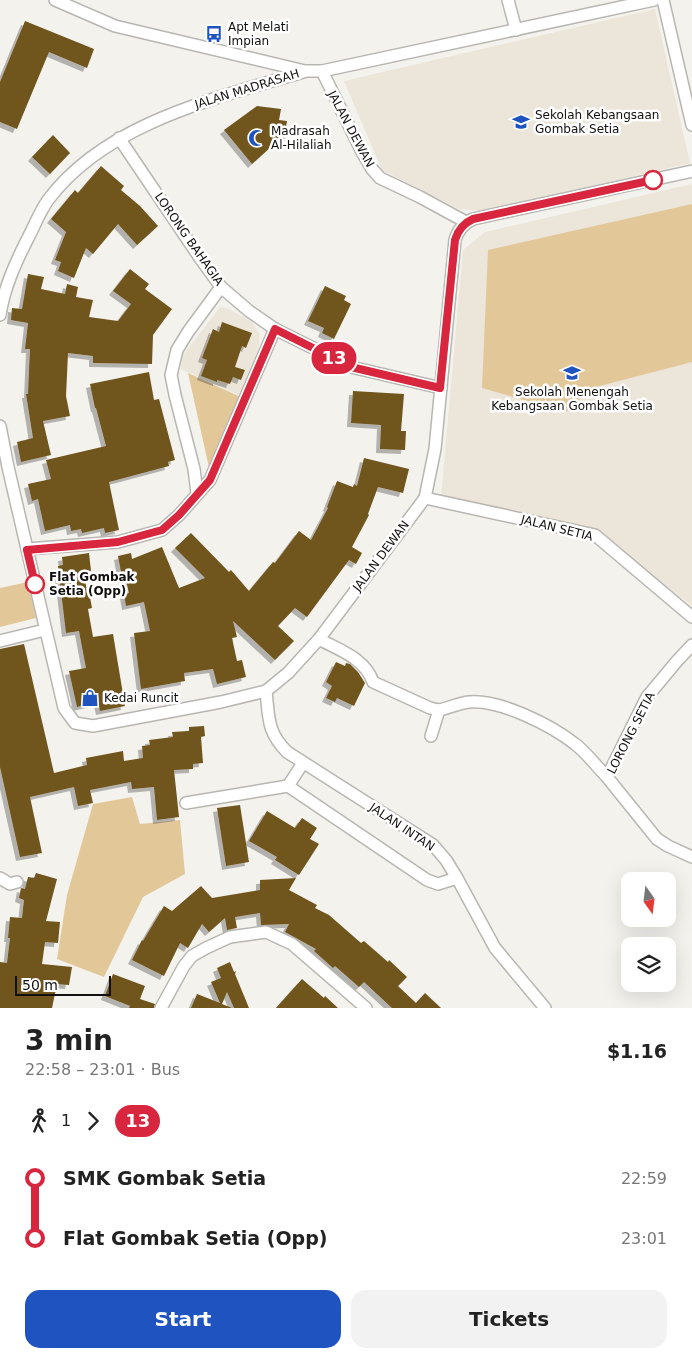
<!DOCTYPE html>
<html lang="en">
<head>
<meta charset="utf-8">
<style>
	:root { --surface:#fff; --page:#f2f2f2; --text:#222; --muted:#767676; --accent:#1e53c0 }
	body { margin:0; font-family:"DejaVu Sans",sans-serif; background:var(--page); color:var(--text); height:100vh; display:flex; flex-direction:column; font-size:19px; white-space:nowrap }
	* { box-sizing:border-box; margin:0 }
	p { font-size:16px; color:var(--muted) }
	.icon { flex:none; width:28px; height:28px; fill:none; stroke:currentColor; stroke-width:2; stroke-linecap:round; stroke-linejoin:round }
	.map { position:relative; height:1008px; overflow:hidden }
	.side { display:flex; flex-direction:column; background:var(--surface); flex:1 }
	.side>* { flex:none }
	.badge { padding:0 10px; border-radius:16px; font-size:18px; line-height:32px }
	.needle { width:32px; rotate:166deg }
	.buttons { position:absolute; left:621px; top:872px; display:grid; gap:10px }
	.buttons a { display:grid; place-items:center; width:55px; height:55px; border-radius:10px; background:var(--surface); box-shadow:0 5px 20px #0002; font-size:25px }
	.scale { position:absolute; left:15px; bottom:12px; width:96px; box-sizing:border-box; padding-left:5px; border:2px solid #11100f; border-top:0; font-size:14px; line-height:18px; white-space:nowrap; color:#11100f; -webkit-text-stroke:4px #fff; paint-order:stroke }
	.map>.badge { position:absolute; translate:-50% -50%; box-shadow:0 0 0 2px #fff }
	.legs { display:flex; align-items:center; gap:8px; height:55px; padding:0 25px; font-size:16px }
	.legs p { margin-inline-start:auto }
	.summary { display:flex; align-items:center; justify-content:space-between; height:85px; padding:0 25px }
	h1 { font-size:28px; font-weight:800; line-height:38px }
	.button { display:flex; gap:10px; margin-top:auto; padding:10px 25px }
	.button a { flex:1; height:58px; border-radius:15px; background:var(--accent); color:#fff; font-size:20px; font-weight:800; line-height:58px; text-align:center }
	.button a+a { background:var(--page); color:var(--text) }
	ul { padding:0 25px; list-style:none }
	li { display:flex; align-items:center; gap:18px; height:60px; font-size:19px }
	li i { display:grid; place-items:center; width:8px; height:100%; margin:0 6px; background:currentColor }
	li i::after { content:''; width:12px; height:12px; margin:-6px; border:4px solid; border-radius:50%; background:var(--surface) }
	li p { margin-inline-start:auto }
	li:first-child i { background:linear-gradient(#0000 50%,currentColor 0) }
	li:last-child i { background:linear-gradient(currentColor 50%,#0000 0) }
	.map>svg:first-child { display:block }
	.built { fill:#ece5da }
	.green { fill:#e2c899 }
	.building { fill:#6f541e; filter:url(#shadow) }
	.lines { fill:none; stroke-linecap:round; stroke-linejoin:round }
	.minor-casing { stroke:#b8b6b1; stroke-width:14 }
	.minor { stroke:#fff; stroke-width:11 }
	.line-1-casing { stroke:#fff; stroke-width:11 }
	.line-1 { stroke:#d7263d; stroke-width:8 }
	.stop-1-dot { fill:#fff; stroke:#d7263d; stroke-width:2.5 }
	.labels { text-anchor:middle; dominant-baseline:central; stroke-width:5; stroke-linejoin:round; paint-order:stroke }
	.poi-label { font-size:12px; fill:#11100f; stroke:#fff; text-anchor:start }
	.street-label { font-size:12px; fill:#11100f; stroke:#fff }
	.stop-label { font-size:12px; font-weight:bold; fill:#11100f; stroke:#fff; text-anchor:start }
</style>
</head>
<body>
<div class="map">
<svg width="692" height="1008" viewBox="0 0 692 1008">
	<defs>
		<filter id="shadow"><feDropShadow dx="-4" dy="4" stdDeviation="0" flood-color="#0004"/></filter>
	</defs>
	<rect width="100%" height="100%" fill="#f4f2ed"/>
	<g class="built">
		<polygon points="655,9 690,163 486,211 459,209 382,170 344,81"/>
		<polygon points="692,184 692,606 596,531 441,497 463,250 485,232"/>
		<polygon points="220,307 229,309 252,322 260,334 259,345 243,397 181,369 183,355"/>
	</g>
	<g class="green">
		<polygon points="692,204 692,362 592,388 566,412 482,388 488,250"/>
		<polygon points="188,373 243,398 210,472"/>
		<polygon points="28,582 36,618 0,627 0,588"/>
		<polygon points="132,797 140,824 180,820 185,874 143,897 104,977 57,959 67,895 93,804"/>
	</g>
	<g class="building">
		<polygon points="25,21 94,49 87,68 49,52 17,129 0,122 0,82"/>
		<polygon points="257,106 281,109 279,120 287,121 283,146 273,145 252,164 224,130"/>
		<polygon points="53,135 70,153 50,174 32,157"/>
		<polygon points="101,166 124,186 121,190 140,206 158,226 137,245 118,224 93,254 86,248 74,278 58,271 61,262 55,260 66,232 51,219 75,190 78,193"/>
		<polygon points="130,269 149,284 145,289 172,309 153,335 152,364 93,363 93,356 68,353 66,396 70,416 43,421 51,455 21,462 17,442 33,438 26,394 28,394 30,349 25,349 28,323 11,320 12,308 22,309 28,274 44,277 41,289 65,294 67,284 78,287 76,297 93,300 89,317 118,321 131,304 113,291"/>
		<polygon points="325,286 346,296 344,300 351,304 334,339 322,333 324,328 308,321"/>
		<polygon points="222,322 252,333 246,348 242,346 235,367 245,370 241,380 233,377 230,384 217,380 217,382 201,376 207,360 202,358 213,329 219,332"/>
		<polygon points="149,372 154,400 159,399 175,460 168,462 169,466 109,482 119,530 105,533 104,528 82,533 81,529 71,531 70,525 45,531 38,499 32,501 28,484 51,479 46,460 106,446 96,408 95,408 90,384"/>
		<polygon points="353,391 404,394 401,431 406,431 405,450 380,449 381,425 351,423"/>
		<polygon points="364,458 409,469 403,493 378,487 368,514 369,515 352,547 362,553 356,564 349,560 307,617 295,608 278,626 294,641 275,660 233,621 237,637 232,638 237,661 242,660 246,677 217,684 213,669 184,673 185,681 141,689 134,633 150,631 144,602 126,606 124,594 129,593 124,571 121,572 118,556 131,553 132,559 162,547 179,588 205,578 175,548 191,533 229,572 231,570 249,591 273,562 275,563 299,531 311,540 328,508 327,507 337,481 353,487 354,484 357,486"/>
		<polygon points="89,553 91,571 84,572 87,593 89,592 92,608 88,609 93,637 113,634 125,706 100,711 98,702 77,707 69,671 86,668 79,631 66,633 58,566 63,565 62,557"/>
		<polygon points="24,644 54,773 87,765 86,758 123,751 124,761 143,758 142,746 150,745 149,740 173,737 172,732 189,731 189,727 204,726 205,736 201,737 203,763 193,764 193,769 174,770 179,817 157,820 154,787 132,789 131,782 90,790 93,803 78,806 74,787 30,797 42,853 20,857 0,767 0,649"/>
		<polygon points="336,662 345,666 346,663 350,664 358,672 365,683 354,706 337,698 335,702 326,698 332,686 326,682"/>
		<polygon points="240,805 249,862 226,866 217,808"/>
		<polygon points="267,811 295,828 302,818 317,828 310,839 319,844 299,875 275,860 277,857 249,841"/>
		<polygon points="36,873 57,879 46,921 60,922 58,943 45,942 42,964 72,967 69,985 57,984 52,1008 0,1008 0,962 7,963 10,938 8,938 10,917 22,918 24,900 19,898 21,888 25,889 28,877 34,878"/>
		<polygon points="296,878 289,890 317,905 315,908 329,915 361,943 364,941 388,962 389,960 407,977 398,986 416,1003 425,993 441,1008 392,1008 364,982 359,987 335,966 333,968 314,951 316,949 285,932 289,924 261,925 260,913 235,917 237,928 227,930 225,918 209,932 202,924 188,948 180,943 164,976 132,960 142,940 143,941 164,906 172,911 201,886 212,898 260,890 260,880"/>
		<polygon points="230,962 234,972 236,971 235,974 249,1008 234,1008 227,992 222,1004 232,1008 191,1008 197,994 220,1003 211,982 221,978 217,968"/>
		<polygon points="113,974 145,986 140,999 155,1004 154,1008 129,1008 130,1006 105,996"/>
		<polygon points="302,979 324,998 325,996 338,1008 276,1008"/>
	</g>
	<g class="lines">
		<g class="minor-casing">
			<g id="minor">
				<polyline points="55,0 115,26 305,71"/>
				<polyline points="508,0 516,30"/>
				<polyline points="663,0 692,125"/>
				<polyline points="322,71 362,152 372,169 380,178 420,197 466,222"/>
				<polyline points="119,138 200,258 221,287 249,311 275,329 351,367 441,388"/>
				<path d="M0,315c4,-27 15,-51 27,-75 7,-13 13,-29 21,-40 58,-78 170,-102 258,-129h16l332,-71"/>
				<path d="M0,426l8,41 56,241 11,15 18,3 128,-24 45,-11 22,-18 31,-34 106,-141 10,-49 20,-209c3,-10 9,-17 18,-21l219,-48"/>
				<polyline points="197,493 194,469 175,395 171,375 177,350 188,332 221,287"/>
				<polyline points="425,498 595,535 692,617"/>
				<polyline points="27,549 118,542 162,530 179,515 210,480 275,329"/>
				<path d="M319,639c20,11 46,19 54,43l57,26 9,2 -8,26"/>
				<polyline points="0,641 45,630"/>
				<polyline points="692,645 677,661 647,697 607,777 657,839 668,846 692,857"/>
				<path d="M266,691c3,27 1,41 21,61l146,93 13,15 11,18 38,70 50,60"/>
				<path d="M439,710c10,-2 20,-7 30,-8 30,-3 82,23 106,42 12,9 22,23 32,33"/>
				<polyline points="288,786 303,763"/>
				<polyline points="186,803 288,786 427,880 438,884 457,878"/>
				<polyline points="0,878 10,884 17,882"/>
				<polyline points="161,1008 184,966 192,956 206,948 230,937 266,932 292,944 366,1008"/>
			</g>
		</g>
		<use href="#minor" class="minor"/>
	</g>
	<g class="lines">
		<g class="line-1-casing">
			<path id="line-1" d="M35,584l-8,-34 91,-8 44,-12 17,-15 31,-35 65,-151 76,38 89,21 15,-148c3,-10 9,-17 18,-21l180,-39"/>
		</g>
		<use href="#line-1" class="line-1"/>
	</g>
	<defs>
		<g id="bus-bare" transform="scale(1.35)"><path d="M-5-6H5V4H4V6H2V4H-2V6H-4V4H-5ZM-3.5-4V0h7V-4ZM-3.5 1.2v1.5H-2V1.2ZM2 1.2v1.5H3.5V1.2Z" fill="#1e53c0" stroke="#fff" stroke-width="2.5" paint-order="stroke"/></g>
		<g id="school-bare" transform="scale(1.35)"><path d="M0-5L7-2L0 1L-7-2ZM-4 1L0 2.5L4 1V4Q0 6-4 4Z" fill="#1e53c0" stroke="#fff" stroke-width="2.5" paint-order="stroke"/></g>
		<g id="mosque-bare" transform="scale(1.35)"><path d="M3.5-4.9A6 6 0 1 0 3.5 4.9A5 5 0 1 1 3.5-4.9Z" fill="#1e53c0" stroke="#fff" stroke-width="2.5" paint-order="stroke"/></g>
		<g id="shop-bare" transform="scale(1.35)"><path d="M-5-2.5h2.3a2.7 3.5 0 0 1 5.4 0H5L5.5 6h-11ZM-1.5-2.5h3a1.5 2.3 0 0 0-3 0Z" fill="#1e53c0" stroke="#fff" stroke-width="2.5" paint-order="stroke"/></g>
	</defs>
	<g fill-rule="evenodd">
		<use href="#bus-bare" x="214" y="34"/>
		<use href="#school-bare" x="521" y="122"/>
		<use href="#mosque-bare" x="257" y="138"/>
		<use href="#school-bare" x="572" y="373"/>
		<use href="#shop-bare" x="90" y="698"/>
	</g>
	<g class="stop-1-dot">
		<circle cx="653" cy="180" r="9"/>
		<circle cx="35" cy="584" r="9"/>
	</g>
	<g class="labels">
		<g class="poi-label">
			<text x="228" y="27">Apt Melati<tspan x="228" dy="14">Impian</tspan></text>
			<text x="535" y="115">Sekolah Kebangsaan<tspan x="535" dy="14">Gombak Setia</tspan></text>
			<text x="271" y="131">Madrasah<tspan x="271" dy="14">Al-Hilaliah</tspan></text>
			<text x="572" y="392" text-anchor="middle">Sekolah Menengah<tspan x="572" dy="14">Kebangsaan Gombak Setia</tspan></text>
			<text x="104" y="698">Kedai Runcit</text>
		</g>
		<g class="street-label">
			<text transform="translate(247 89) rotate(-17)">JALAN MADRASAH</text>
			<text transform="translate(351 129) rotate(62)">JALAN DEWAN</text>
			<text transform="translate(189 239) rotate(55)">LORONG BAHAGIA</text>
			<text transform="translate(557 528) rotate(14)">JALAN SETIA</text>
			<text transform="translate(381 556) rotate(-53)">JALAN DEWAN</text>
			<text transform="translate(631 733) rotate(-63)">LORONG SETIA</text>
			<text transform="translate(402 827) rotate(34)">JALAN INTAN</text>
		</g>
		<g class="stop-label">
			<text x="49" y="577">Flat Gombak<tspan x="49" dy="14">Setia (Opp)</tspan></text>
		</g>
	</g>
</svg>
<div class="buttons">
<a><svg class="needle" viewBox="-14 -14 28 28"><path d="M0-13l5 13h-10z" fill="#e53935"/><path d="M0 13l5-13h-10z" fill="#767676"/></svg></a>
<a><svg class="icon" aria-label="layers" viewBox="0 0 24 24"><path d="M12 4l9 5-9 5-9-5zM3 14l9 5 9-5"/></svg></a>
</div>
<div class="scale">50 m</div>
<b class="badge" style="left:334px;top:358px;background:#d7263d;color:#fff">13</b>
</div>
<section class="side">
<div class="summary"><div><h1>3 min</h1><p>22:58 – 23:01 · Bus</p></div><b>$1.16</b></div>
<div class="legs"><svg class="icon" aria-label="walk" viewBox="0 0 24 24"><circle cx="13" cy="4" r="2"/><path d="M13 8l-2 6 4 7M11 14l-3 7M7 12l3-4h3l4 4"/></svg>1<svg class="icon" aria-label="forward" viewBox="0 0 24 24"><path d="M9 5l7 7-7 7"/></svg><b class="badge" style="background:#d7263d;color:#fff">13</b></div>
<ul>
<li><i style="color:#d7263d"></i><b>SMK Gombak Setia</b><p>22:59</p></li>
<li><i style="color:#d7263d"></i><b>Flat Gombak Setia (Opp)</b><p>23:01</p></li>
</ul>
<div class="button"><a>Start</a><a>Tickets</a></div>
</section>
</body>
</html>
